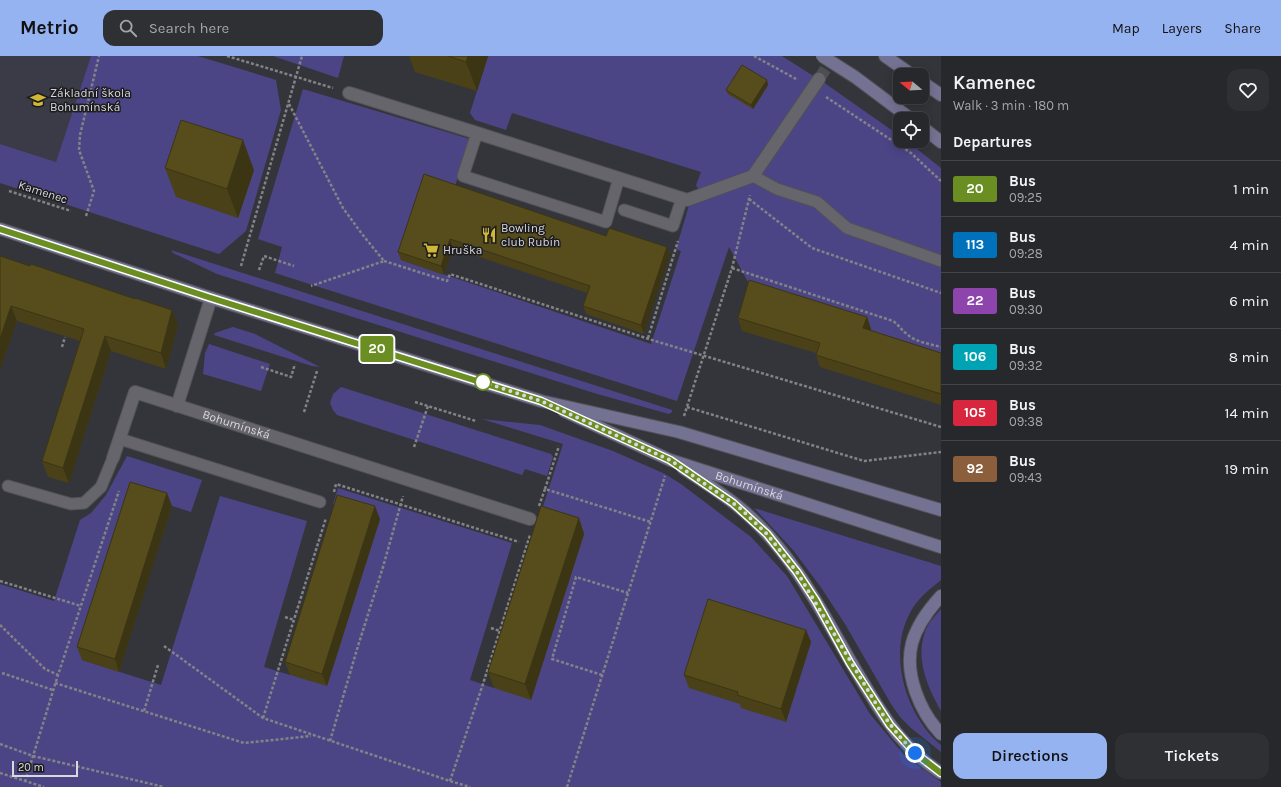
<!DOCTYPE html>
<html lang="en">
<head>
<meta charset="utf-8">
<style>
	:root { --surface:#27282c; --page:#2f3034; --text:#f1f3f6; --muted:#a4a6a9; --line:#434448; --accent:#95b2f1 }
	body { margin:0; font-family:Karla,sans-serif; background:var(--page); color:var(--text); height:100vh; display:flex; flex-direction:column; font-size:15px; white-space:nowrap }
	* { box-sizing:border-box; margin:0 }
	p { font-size:13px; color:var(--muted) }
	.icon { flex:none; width:22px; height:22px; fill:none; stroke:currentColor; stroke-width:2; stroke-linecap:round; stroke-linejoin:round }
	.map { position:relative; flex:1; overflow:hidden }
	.details { display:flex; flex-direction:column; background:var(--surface); width:340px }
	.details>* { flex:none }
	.badge { padding:0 8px; border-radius:3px; font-size:14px; line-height:26px }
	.needle { width:26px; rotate:288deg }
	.tools { position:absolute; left:893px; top:12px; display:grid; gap:8px }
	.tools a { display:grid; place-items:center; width:36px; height:36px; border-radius:8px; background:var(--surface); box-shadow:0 2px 10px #0003,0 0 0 1px var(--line); font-size:20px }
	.scale { position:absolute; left:12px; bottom:10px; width:66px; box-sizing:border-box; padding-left:4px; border:2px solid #d9d9dd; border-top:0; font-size:11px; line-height:14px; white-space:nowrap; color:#d9d9dd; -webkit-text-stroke:3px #1c1c1f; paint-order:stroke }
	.you { position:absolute; width:20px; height:20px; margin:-10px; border:3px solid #fff; border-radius:50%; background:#1a73e8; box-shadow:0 0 0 6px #1a73e833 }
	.map>.badge { position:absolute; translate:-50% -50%; box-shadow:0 0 0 2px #fff }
	h2 { padding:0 12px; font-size:15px; line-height:36px }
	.round { display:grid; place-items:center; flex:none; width:42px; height:42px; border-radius:12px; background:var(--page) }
	.headline { display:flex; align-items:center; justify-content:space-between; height:68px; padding:0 12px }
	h1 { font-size:19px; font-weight:600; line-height:30px }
	.action { display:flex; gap:8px; margin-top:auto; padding:8px 12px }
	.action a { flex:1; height:46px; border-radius:12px; background:var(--accent); color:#111; font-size:16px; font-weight:600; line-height:46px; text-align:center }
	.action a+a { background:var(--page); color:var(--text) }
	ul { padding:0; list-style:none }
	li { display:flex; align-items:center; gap:12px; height:56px; padding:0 12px; border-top:1px solid var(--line) }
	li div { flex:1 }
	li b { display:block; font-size:15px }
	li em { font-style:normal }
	li .badge { min-width:44px; font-weight:700; text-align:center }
	header { display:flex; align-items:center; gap:24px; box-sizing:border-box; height:56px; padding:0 20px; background:var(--accent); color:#111 }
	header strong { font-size:19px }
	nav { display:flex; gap:22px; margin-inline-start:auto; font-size:14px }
	.search { width:280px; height:36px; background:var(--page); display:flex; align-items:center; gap:10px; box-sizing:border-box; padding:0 14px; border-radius:12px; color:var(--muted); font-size:15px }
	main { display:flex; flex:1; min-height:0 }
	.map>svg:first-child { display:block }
	.built { fill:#3b3b47 }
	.green { fill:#4b4586 }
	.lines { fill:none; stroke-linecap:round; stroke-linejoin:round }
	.street-tunnel { stroke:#4d4e52; stroke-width:12; stroke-dasharray:12 6; stroke-linecap:butt }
	.lane-casing { stroke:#515156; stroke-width:13 }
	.street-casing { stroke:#515156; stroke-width:14 }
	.secondary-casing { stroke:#515156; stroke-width:14 }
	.path { stroke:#828387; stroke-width:2.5; stroke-dasharray:3 2; stroke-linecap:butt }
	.lane { stroke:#65656b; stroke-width:11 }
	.street { stroke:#65656b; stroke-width:12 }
	.secondary { stroke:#737293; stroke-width:12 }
	.secondary-bridge-casing { stroke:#515156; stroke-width:14; stroke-linecap:butt }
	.secondary-bridge { stroke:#737293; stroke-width:12 }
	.wall { fill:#4a4118 }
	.shaded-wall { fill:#3c3514 }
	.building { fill:#564c1c; stroke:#3c3514 }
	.line-casing { stroke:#fff; stroke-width:9 }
	.line { stroke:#6b8e23; stroke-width:6 }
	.walk { stroke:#d9d9dd; stroke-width:4; stroke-dasharray:0 7.2 }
	.stop-dot { fill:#fff; stroke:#6b8e23; stroke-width:2 }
	.labels { text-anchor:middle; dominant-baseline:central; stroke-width:3; stroke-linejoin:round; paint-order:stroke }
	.poi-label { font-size:12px; fill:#d9d9dd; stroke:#1c1c1f; text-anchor:start }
	.street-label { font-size:12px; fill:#d9d9dd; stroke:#1c1c1f }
</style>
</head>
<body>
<header>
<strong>Metrio</strong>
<div class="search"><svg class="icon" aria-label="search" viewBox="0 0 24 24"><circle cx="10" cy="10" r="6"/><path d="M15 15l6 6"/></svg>Search here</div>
<nav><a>Map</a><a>Layers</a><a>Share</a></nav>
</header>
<main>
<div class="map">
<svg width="941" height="731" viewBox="0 0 941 731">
	<rect width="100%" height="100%" fill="#34353a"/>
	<polygon class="built" points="0,0 91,0 56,106 0,88"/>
	<g class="green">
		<polygon points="91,0 198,0 276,24 281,54 246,175 219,198 0,127 0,88 56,106"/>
		<polygon points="273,0 344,0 338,22"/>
		<polygon points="488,0 782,0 826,28 900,80 900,85 907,85 941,112 941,308 867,285 871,273 754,237 729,191 677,345 275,217 282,191 258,183 303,33 470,83 455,130 401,204 651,288 681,195 676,193 690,146 703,142 696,129 701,116 512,57 506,74 475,64 470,57"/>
		<polygon points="171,194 669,353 672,354 672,356 669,358 594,337 217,218 173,197"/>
		<polygon points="233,271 255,278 320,311 312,310 214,279 215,277"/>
		<polygon points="209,288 270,308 261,335 203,318 205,297"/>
		<polygon points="341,331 551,398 553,401 547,420 525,413 522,419 337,359 333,354 330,347 333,338"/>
		<polygon points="482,363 540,369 613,395 665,418 681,428 751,481 787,520 870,658 905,700 941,726 941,731 0,731 0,528 54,545 80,464 91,457 106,439 127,400 202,424 191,456 135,438 82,604 161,629 220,440 307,465 264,611 290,619 342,451 333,448 338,432 512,487 470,624 494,632 539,463 563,388"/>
		<path d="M754,452l187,58v14c-11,9 -23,18 -30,31 -24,41 -6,104 30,134v7l-30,-24 -11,-11 -9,-13 -46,-80 -25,-38 -27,-36z"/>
		<path d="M941,553v102c-13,-23 -26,-52 -16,-79 3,-9 10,-16 16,-23z"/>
	</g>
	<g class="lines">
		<polyline class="street-tunnel" points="819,23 834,0"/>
		<g class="lane-casing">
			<g id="lane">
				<polyline points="477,77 463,120 606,166 619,122"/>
				<polyline points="753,120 777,133 817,146 847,172 941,205"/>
				<polyline points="624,154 673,170 682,142"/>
				<polyline points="120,383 320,446"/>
				<polyline points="8,430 71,448 84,447 101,431 113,402"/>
			</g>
		</g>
		<g class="street-casing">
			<g id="street">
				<polyline points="349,37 477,77 687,144 753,120 819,23"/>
				<polyline points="177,350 211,242"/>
				<path id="s1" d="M113,402l22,-66 395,127"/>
			</g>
		</g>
		<g class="secondary-casing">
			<g id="secondary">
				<polyline points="885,0 912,19"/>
				<polyline points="922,26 941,39"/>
				<polyline points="922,71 941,86"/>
				<polyline points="0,173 211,242 541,345 679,376 941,454"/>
				<path id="s2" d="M564,355l106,49 271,87"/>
				<path d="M683,412c19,13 39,25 57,40 22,18 41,41 57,64 26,37 46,79 70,117 21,35 39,61 74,84"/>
				<path d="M941,540c-12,13 -24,29 -29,47 -8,31 8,69 29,91"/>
			</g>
		</g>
		<g class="path">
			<polyline points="227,0 333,32"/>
			<polyline points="754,0 798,24"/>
			<polyline points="826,41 911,97 941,125"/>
			<polyline points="289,48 343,152 362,178 384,205 311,230"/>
			<polyline points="9,135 71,155"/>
			<polyline points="749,143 812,192 941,237"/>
			<polyline points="86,160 94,135 79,94 80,79 99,0"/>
			<polyline points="384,205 447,225 450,218 655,285 941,371"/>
			<polyline points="241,210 302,0"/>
			<path d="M732,212l161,53c7,5 8,9 14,13 8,8 23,10 34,13"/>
			<polyline points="259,214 264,200 294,210"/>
			<polyline points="648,282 678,185"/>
			<polyline points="62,291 65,281"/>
			<polyline points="261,311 291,321 295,308"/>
			<polyline points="415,346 476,365"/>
			<polyline points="687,351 864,405 941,396"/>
			<polyline points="304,356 317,315"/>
			<polyline points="684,360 732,212 750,139"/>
			<polyline points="414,391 428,350"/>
			<polyline points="545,433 559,390"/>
			<polyline points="334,436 336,428 519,486"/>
			<polyline points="539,450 545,433 651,466"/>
			<polyline points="0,525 81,550"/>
			<polyline points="285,561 294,564"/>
			<polyline points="0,569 45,613 58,619"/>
			<polyline points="491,572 500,575"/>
			<polyline points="164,590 263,662 450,725 470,731"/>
			<polyline points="2,617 53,634"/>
			<polyline points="602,619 552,603 576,521 628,537"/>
			<polyline points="55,627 244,687 311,680"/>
			<polyline points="144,655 158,609"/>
			<polyline points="263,662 326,462"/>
			<polyline points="330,685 358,590 383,511 403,440"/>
			<polyline points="0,688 33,700 164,731"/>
			<polyline points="0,717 44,731"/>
			<polyline points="450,725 483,628 530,479"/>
			<polyline points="25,726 58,619 119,435"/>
			<polyline points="567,731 665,420"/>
		</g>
		<use href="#lane" class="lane"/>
		<use href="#street" class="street"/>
		<use href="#secondary" class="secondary"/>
		<g class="secondary-bridge-casing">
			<polyline id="secondary-bridge" points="822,0 855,21 911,63"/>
		</g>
		<use href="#secondary-bridge" class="secondary-bridge"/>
	</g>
	<g class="wall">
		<polygon points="409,0 488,0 477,35 415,16"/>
		<polygon points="768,29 753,53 728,38 726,34"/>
		<polygon points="165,112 254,114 238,162 176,141"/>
		<polygon points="424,118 606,180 667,191 670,199 644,278 586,258 583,250 587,237 453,192 444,219 401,204 398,196"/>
		<polygon points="0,200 135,243 172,254 178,269 166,313 111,295 69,427 48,421 42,405 80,285 17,265 0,314"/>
		<polygon points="867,261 871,273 871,275 941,297 941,349 820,311 816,299 816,297 742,275 738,262"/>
		<polygon points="172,450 119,616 82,604 77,591"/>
		<polygon points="579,462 584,478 531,644 494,632 488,616"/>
		<polygon points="380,463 327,630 290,619 285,606"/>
		<polygon points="806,574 811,586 786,666 741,652 740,648 689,632 684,619"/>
	</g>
	<g class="shaded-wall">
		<polygon points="468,0 488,0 477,35 466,6"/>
		<polygon points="767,24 768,29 753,53 751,49"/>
		<polygon points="243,84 254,114 238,162 227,133"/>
		<polygon points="450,183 453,192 444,219 441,210"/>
		<polygon points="667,191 670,199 644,278 641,269"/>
		<polygon points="11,250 17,265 0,314 0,283"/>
		<polygon points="172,254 178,269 166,313 161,297"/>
		<polygon points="867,261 871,273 867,285 863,272"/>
		<polygon points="105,280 111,295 69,427 63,412"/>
		<polygon points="167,437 172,450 119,616 115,603"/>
		<polygon points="375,450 380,463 327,630 322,618"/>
		<polygon points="579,462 584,478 531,644 525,628"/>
		<polygon points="806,574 811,586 786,666 781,653"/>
	</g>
	<g class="building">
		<polygon points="448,0 468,0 466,6"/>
		<polygon points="742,9 767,24 751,49 726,34"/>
		<polygon points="181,64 243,84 227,133 165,112"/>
		<polygon points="424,118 606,180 609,172 667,191 641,269 583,250 590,230 450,183 441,210 398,196"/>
		<polygon points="0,200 30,210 31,208 135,243 135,242 172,254 161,297 105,280 63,412 42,405 84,273 11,250 0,283"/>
		<polygon points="749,224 867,261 863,272 941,297 941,338 816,299 820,287 738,262"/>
		<polygon points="130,426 167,437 115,603 77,591"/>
		<polygon points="337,439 375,450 322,618 285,606"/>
		<polygon points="541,450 579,462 525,628 488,616"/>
		<polygon points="708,543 806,574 781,653 737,639 738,636 684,619"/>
	</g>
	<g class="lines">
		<g class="line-casing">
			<polyline id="line" points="0,173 211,242 541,345 670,404 733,447 767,478 797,516 816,545 850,607 890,669 915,697 941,717"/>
		</g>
		<use href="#line" class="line"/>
		<polyline class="walk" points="483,326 541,345 670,404 740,452 767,478 797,516 881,656 900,681 915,697"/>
	</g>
	<defs>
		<g id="school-bare" transform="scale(1.2)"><path d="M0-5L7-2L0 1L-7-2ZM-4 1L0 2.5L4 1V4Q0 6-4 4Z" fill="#d1b736" stroke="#1c1c1f" stroke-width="2.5" paint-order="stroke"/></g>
		<g id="restaurant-bare" transform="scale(1.2)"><path d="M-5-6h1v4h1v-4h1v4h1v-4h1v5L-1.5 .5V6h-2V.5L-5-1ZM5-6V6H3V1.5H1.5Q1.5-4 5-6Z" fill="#d1b736" stroke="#1c1c1f" stroke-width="2.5" paint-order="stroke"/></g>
		<g id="supermarket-bare" transform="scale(1.2)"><path d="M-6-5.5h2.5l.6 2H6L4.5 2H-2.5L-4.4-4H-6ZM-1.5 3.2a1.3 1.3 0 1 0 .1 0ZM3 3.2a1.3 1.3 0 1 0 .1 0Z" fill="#d1b736" stroke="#1c1c1f" stroke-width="2.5" paint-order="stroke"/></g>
	</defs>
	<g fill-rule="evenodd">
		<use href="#school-bare" x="38" y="44"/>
		<use href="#restaurant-bare" x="489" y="179"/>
		<use href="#supermarket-bare" x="431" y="194"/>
	</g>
	<circle class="stop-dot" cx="483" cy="326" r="8"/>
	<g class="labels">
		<g class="poi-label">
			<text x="50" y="37">Základní škola<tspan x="50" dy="14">Bohumínská</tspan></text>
			<text x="501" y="172">Bowling<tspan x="501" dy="14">club Rubín</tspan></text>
			<text x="443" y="194">Hruška</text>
		</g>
		<g class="street-label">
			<text transform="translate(43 136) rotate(18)">Kamenec</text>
			<text stroke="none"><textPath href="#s1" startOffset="176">Bohumínská</textPath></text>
			<text stroke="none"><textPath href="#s2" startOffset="200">Bohumínská</textPath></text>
		</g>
	</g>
</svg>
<div class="tools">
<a><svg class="needle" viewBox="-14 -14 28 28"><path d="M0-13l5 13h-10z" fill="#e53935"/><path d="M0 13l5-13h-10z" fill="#a4a6a9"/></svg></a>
<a><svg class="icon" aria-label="locate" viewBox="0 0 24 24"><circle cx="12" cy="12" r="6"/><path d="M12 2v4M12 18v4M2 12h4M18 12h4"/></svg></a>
</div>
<div class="scale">20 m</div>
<div class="you" style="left:915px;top:697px"></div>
<b class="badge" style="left:377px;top:293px;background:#6b8e23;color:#fff">20</b>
</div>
<section class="details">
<div class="headline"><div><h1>Kamenec</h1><p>Walk · 3 min · 180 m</p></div><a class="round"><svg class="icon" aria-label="heart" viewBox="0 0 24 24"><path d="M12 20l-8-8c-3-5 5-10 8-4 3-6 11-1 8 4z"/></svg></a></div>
<h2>Departures</h2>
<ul>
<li><span class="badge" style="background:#6b8e23;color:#fff">20</span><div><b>Bus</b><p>09:25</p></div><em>1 min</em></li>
<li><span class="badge" style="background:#0072bc;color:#fff">113</span><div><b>Bus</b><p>09:28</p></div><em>4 min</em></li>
<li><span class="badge" style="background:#8e44ad;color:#fff">22</span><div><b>Bus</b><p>09:30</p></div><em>6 min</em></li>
<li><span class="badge" style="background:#00a3b4;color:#fff">106</span><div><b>Bus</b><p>09:32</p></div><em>8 min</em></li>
<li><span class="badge" style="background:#d7263d;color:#fff">105</span><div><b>Bus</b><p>09:38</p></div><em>14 min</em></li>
<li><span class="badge" style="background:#8b5e3c;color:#fff">92</span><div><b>Bus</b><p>09:43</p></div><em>19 min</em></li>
</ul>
<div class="action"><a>Directions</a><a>Tickets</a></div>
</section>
</main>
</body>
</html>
